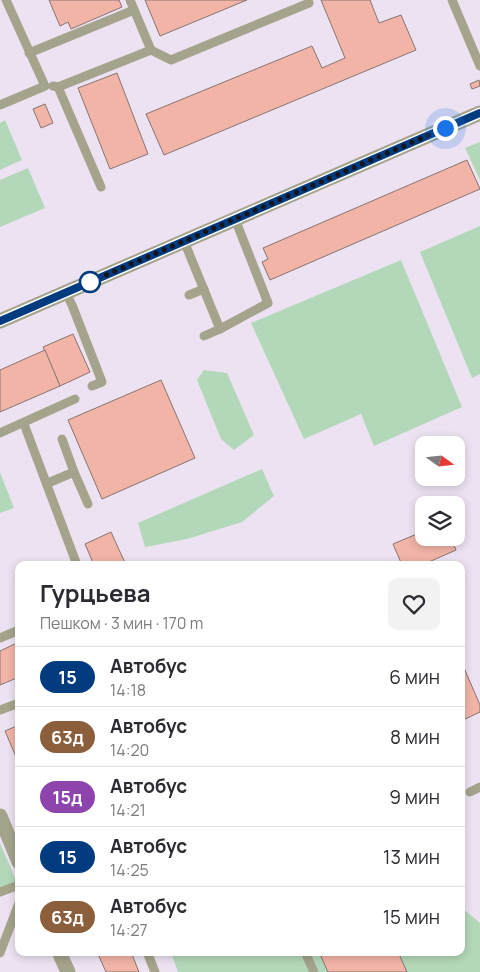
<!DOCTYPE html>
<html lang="ru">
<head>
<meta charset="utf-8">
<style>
	:root { --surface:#fff; --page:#f2f2f3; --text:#2b2b33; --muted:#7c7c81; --line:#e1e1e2 }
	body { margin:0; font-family:Manrope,sans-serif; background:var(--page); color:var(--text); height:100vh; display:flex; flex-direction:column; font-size:19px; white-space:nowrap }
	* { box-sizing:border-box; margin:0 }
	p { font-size:16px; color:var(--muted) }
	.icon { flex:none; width:28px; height:28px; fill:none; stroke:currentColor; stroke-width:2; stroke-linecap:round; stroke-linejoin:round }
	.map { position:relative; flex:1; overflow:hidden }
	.panel { position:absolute; left:15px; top:561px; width:450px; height:395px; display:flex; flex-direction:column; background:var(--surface); border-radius:10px; box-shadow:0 2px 8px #0003 }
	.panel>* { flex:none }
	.badge { padding:0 10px; border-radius:16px; font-size:18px; line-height:32px }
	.needle { width:32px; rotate:105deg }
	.controls { position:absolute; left:415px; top:436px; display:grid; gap:10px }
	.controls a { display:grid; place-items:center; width:50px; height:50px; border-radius:10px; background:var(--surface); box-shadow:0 2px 8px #0003; font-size:25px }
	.you { position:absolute; width:25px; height:25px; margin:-12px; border:4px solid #fff; border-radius:50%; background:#1a73e8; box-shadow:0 0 0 8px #1a73e833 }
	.map>.badge { position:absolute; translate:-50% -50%; box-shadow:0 0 0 2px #fff }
	.round { display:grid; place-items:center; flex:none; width:52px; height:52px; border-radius:10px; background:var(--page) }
	.overview { display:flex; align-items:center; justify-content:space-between; height:85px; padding:0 25px }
	h1 { font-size:24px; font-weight:700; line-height:38px }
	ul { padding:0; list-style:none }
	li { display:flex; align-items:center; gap:15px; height:60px; padding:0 25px; border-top:1px solid var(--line) }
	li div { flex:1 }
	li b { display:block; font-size:19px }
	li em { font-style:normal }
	li .badge { min-width:55px; font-weight:700; text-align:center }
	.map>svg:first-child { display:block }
	.green { fill:#b3d8b9 }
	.building { fill:#f1b4a7; stroke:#877470 }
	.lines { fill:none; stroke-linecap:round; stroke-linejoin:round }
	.lane { stroke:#a4a38b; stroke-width:9 }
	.street { stroke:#a4a38b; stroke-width:15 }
	.line-casing { stroke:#fff; stroke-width:11 }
	.line { stroke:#003b80; stroke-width:8 }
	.walk { stroke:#171318; stroke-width:5; stroke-dasharray:0 9 }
	.stop-dot { fill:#fff; stroke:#003b80; stroke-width:2.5 }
</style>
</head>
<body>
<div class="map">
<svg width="480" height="972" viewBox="0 0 480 972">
	<rect width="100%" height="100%" fill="#ede2f1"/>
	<g class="green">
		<polygon points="5,120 22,160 0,170 0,123"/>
		<polygon points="480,142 480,180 465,148"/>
		<polygon points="28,168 45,208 0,227 0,180"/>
		<polygon points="480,226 480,374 472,378 420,252"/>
		<polygon points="401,260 462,407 374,446 361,414 304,439 251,323"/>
		<polygon points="204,370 227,373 254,435 234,450 221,439 197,380"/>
		<polygon points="262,469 274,496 242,522 187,539 145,547 138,523"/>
		<polygon points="0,472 14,508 0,513"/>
		<polygon points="0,843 18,885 0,892"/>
		<polygon points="461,907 480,923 480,972 178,972 171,953 461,952"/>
	</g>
	<g class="building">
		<polygon points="49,0 119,0 122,7 71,29 68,22 60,26"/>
		<polygon points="145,0 247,0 160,36"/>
		<polygon points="321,0 370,0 379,23 401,15 416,50 164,155 146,114 312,46 322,68 345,58"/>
		<polygon points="117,73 148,154 110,169 78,88"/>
		<polygon points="479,80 480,86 472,89 470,84"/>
		<polygon points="45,104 53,123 41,128 33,109"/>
		<polygon points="467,160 480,189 270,280 262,262 268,259 263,248"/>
		<polygon points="73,334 90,372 60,386 43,347"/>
		<polygon points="45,350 60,386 0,412 0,370"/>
		<polygon points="161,380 195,458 102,499 68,420"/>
		<polygon points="424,531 424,538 451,538 456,550 422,565 402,565 393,544"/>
		<polygon points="111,532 126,565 94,565 85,544"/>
		<polygon points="19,642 19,677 0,685 0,651"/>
		<polygon points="461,661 480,705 480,712 461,721"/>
		<polygon points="19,725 19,764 5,731"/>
		<polygon points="97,952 131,952 139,972 106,972"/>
		<polygon points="319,952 398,952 407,972 328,972"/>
	</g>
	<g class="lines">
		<g class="lane">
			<polyline points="130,0 151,50"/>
			<polyline points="452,0 480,66"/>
			<polyline points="29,53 134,10"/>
			<polyline points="53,86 58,87 101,187"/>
			<polyline points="58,87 151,50 171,60 309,3"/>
			<polyline points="0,105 45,86 6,0"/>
			<polyline points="184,241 220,329 268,303 235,219"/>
			<polyline points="66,293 72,305 102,382 92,386"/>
			<polyline points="189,295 204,289"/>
			<polyline points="204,336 220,329"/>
			<polyline points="24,424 77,565"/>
			<polyline points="0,433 75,399"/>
			<polyline points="62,439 74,472"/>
			<polyline points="48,483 74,472 88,504"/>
			<polyline points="0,638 19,630"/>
			<polyline points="0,710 19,703"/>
			<polyline points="470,792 480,787"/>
			<polyline points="0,892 19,885"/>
			<polyline points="147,952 155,972"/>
			<polyline points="305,952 314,972"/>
			<polyline points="0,953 19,903"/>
		</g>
		<g class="street">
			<polyline points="0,321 480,113"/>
			<polyline points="0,816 19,862"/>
			<polyline points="59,952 68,972"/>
		</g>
	</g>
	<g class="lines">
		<g class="line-casing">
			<polyline id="line" points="0,321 480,113"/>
		</g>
		<use href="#line" class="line"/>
		<polyline class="walk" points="90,282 445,128"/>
	</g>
	<circle class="stop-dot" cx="90" cy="282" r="10"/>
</svg>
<div class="controls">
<a><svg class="needle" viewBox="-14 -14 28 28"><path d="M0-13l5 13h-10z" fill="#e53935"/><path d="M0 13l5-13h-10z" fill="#7c7c81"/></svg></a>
<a><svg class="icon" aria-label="layers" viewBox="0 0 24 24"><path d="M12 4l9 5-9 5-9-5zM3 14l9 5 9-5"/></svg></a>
</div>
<div class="you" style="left:445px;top:128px"></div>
<section class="panel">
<div class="overview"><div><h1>Гурцьева</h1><p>Пешком · 3 мин · 170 m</p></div><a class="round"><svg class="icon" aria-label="heart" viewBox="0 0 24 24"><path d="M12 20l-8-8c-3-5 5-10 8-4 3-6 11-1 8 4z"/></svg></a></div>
<ul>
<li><span class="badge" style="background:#003b80;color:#fff">15</span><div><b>Автобус</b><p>14:18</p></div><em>6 мин</em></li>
<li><span class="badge" style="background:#8b5e3c;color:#fff">63д</span><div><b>Автобус</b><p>14:20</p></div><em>8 мин</em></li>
<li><span class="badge" style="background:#8e44ad;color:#fff">15д</span><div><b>Автобус</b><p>14:21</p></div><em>9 мин</em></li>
<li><span class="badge" style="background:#003b80;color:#fff">15</span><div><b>Автобус</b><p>14:25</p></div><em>13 мин</em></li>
<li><span class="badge" style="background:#8b5e3c;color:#fff">63д</span><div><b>Автобус</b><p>14:27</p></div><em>15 мин</em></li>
</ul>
</section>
</div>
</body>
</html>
